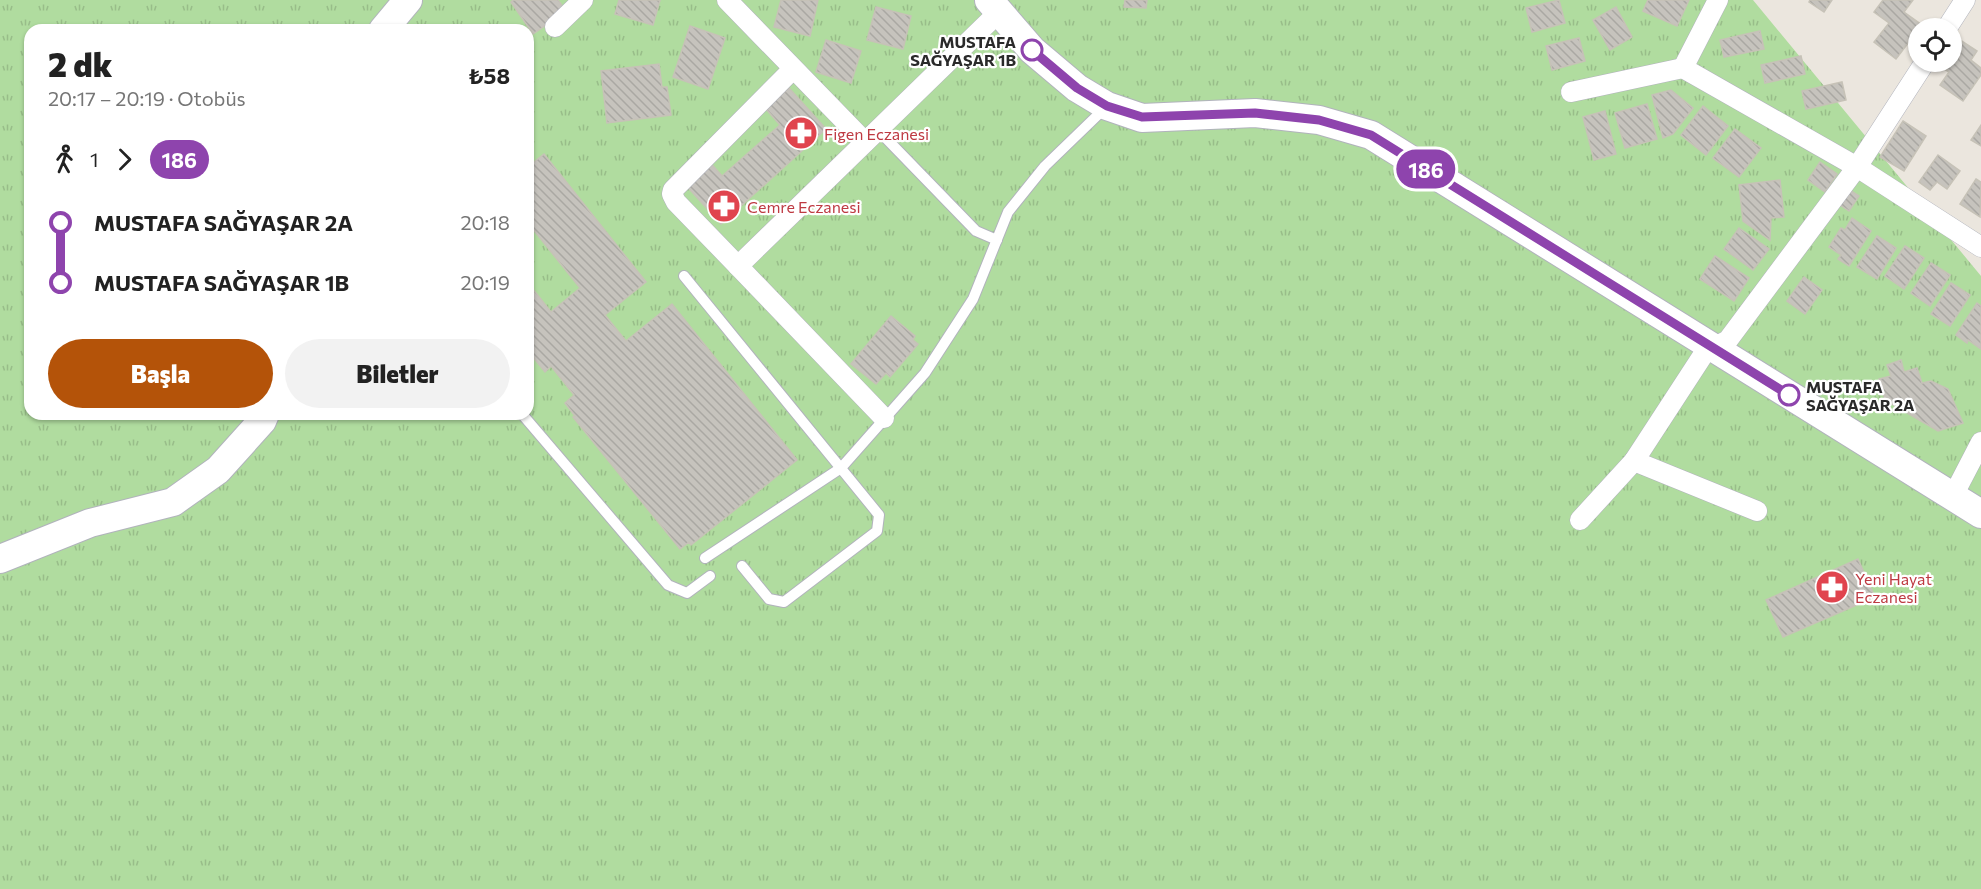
<!DOCTYPE html>
<html lang="tr">
<head>
<meta charset="utf-8">
<style>
	:root { --surface:#fff; --page:#f2f2f2; --text:#222; --muted:#767676; --accent:#b45309 }
	body { margin:0; font-family:Commissioner,sans-serif; background:var(--page); color:var(--text); height:100vh; display:flex; flex-direction:column; font-size:22px; white-space:nowrap }
	* { box-sizing:border-box; margin:0 }
	p { font-size:20px; color:var(--muted) }
	.icon { flex:none; width:33px; height:33px; fill:none; stroke:currentColor; stroke-width:2; stroke-linecap:round; stroke-linejoin:round }
	.map { position:relative; flex:1; overflow:hidden }
	.details { position:absolute; left:24px; top:24px; width:510px; height:396px; display:flex; flex-direction:column; background:var(--surface); border-radius:18px; box-shadow:0 2px 4px #0004 }
	.details>* { flex:none }
	.badge { padding:0 12px; border-radius:20px; font-size:21px; line-height:39px }
	.buttons { position:absolute; left:1908px; top:18px; display:grid; gap:12px }
	.buttons a { display:grid; place-items:center; width:54px; height:54px; border-radius:50%; background:var(--surface); box-shadow:0 2px 4px #0004; font-size:30px }
	.map>.badge { position:absolute; translate:-50% -50%; box-shadow:0 0 0 3px #fff }
	.legs { display:flex; align-items:center; gap:9px; height:66px; padding:0 24px; font-size:20px }
	.legs p { margin-inline-start:auto }
	.summary { display:flex; align-items:center; justify-content:space-between; height:102px; padding:0 24px }
	h1 { font-size:33px; font-weight:800; line-height:45px }
	.cta { display:flex; gap:12px; margin-top:auto; padding:12px 24px }
	.cta a { flex:1; height:69px; border-radius:36px; background:var(--accent); color:#fff; font-size:24px; font-weight:800; line-height:69px; text-align:center }
	.cta a+a { background:var(--page); color:var(--text) }
	ul { padding:0 24px; list-style:none }
	li { display:flex; align-items:center; gap:21px; height:60px; font-size:22px }
	li i { display:grid; place-items:center; width:9px; height:100%; margin:0 8px; background:currentColor }
	li i::after { content:''; width:15px; height:15px; margin:-8px; border:4px solid; border-radius:50%; background:var(--surface) }
	li p { margin-inline-start:auto }
	li:first-child i { background:linear-gradient(#0000 50%,currentColor 0) }
	li:last-child i { background:linear-gradient(currentColor 50%,#0000 0) }
	.map>svg:first-child { display:block }
	.park { fill:url(#park-tufts); fill-rule:evenodd }
	.building { fill:url(#building-back-hatch); stroke:#c6c2b7; stroke-width:1.5 }
	.lines { fill:none; stroke-linecap:round; stroke-linejoin:round }
	.lane-casing { stroke:#b1b3bc; stroke-width:12 }
	.street-casing { stroke:#b1b3bc; stroke-width:21 }
	.secondary-casing { stroke:#b1b3bc; stroke-width:30 }
	.lane { stroke:#fff; stroke-width:10 }
	.street { stroke:#fff; stroke-width:20 }
	.secondary { stroke:#fff; stroke-width:28 }
	.line-1-casing { stroke:#fff; stroke-width:14 }
	.line-1 { stroke:#8e44ad; stroke-width:9 }
	.stop-1-dot { fill:#fff; stroke:#8e44ad; stroke-width:3 }
	.labels { text-anchor:middle; dominant-baseline:central; stroke-width:4.5; stroke-linejoin:round; paint-order:stroke }
	.stop-label { font-size:16px; font-weight:bold; fill:#2a2a2a; stroke:#fff; text-anchor:end }
	.health-label { font-size:16px; fill:#be3a42; stroke:#fff; text-anchor:start }
</style>
</head>
<body>
<div class="map">
<svg width="1981" height="889" viewBox="0 0 1981 889">
	<defs>
		<pattern id="park-tufts" width="24" height="20" patternUnits="userSpaceOnUse" patternTransform="scale(1.5)"><rect width="24" height="20" fill="#b0dc9f"/><path d="M3 7l-1-3M5 7V3M7 7l1-3M15 17l-1-3M17 17v-4M19 17l1-3" fill="none" stroke="#98bd89"/></pattern>
		<pattern id="building-back-hatch" width="6" height="6" patternUnits="userSpaceOnUse" patternTransform="scale(1.5)"><rect width="6" height="6" fill="#c6c3bd"/><path d="M-1 5l2 2M0 0l6 6M5-1l2 2" fill="none" stroke="#aaa8a3"/></pattern>
	</defs>
	<rect width="100%" height="100%" fill="#ebe6de"/>
	<path class="park" d="M0,0h1753l228,276v613h-1981zM30,30h498v384h-498z"/>
	<g class="building">
		<polygon points="513,0 558,0 566,11 533,34 511,2"/>
		<polygon points="619,0 660,0 653,25 615,14"/>
		<polygon points="781,0 818,0 810,36 774,27"/>
		<polygon points="1125,0 1147,0 1146,8 1124,7"/>
		<polygon points="1559,0 1565,23 1532,32 1526,8"/>
		<polygon points="1648,0 1689,0 1677,26 1643,11"/>
		<polygon points="1810,0 1832,0 1824,12 1809,2"/>
		<polygon points="1883,0 1913,0 1904,12 1922,25 1896,59 1874,42 1889,23 1874,12"/>
		<polygon points="876,7 911,16 903,49 867,40"/>
		<polygon points="1616,7 1632,37 1610,50 1593,20"/>
		<polygon points="690,26 725,38 708,89 673,77"/>
		<polygon points="1760,31 1764,49 1724,57 1720,40"/>
		<polygon points="1579,38 1585,61 1552,70 1546,46"/>
		<polygon points="826,40 861,51 851,83 816,72"/>
		<polygon points="1960,40 1977,51 1971,60 1981,68 1981,75 1963,101 1940,85 1949,72 1941,67 1945,62 1952,62 1952,52"/>
		<polygon points="1801,56 1805,74 1765,83 1761,65"/>
		<polygon points="659,64 662,87 667,87 671,115 607,123 601,71"/>
		<polygon points="1842,82 1846,100 1806,109 1802,91"/>
		<polygon points="789,88 826,129 721,224 683,182 708,160 722,176 780,125 766,109"/>
		<polygon points="1671,90 1693,108 1673,134 1663,138 1652,95"/>
		<polygon points="1647,104 1657,139 1625,148 1615,113"/>
		<polygon points="1703,106 1728,126 1706,155 1681,135"/>
		<polygon points="1605,111 1616,154 1594,160 1583,117"/>
		<polygon points="1903,121 1926,136 1904,171 1880,157"/>
		<polygon points="1981,125 1981,146 1971,140"/>
		<polygon points="1735,129 1761,148 1739,177 1713,158"/>
		<polygon points="544,154 646,282 605,315 626,341 672,304 797,460 691,545 689,542 680,549 573,417 575,416 565,403 574,395 551,366 545,372 528,351 528,283 551,312 580,288 528,223 528,155 534,162"/>
		<polygon points="1938,155 1960,171 1947,189 1937,182 1930,190 1919,182"/>
		<polygon points="1820,162 1837,174 1825,192 1808,180"/>
		<polygon points="1976,179 1981,182 1980,217 1960,204"/>
		<polygon points="1780,180 1784,217 1771,218 1770,240 1743,221 1739,185"/>
		<polygon points="1847,188 1859,196 1849,211 1837,203"/>
		<polygon points="1852,218 1871,231 1849,266 1838,259 1841,255 1829,247 1841,228 1845,230"/>
		<polygon points="1739,228 1769,249 1753,270 1724,249"/>
		<polygon points="1877,236 1896,248 1877,279 1857,267"/>
		<polygon points="1905,246 1924,258 1904,289 1885,276"/>
		<polygon points="1715,256 1749,278 1734,301 1700,279"/>
		<polygon points="1931,263 1950,275 1930,306 1911,293"/>
		<polygon points="1804,277 1822,290 1805,314 1787,301"/>
		<polygon points="1951,283 1970,295 1950,326 1931,314"/>
		<polygon points="1977,303 1981,306 1981,349 1968,340 1967,343 1956,335"/>
		<polygon points="891,316 915,336 913,340 918,344 890,377 886,373 876,384 851,364"/>
		<polygon points="1901,360 1904,372 1917,368 1922,383 1931,381 1948,389 1963,423 1938,431 1885,400 1879,379 1891,376 1887,365"/>
		<polygon points="1858,559 1875,597 1783,637 1766,600"/>
	</g>
	<g class="lines">
		<g class="lane-casing">
			<g id="lane">
				<polyline points="877,129 976,231 997,240"/>
				<polyline points="684,276 879,515 877,531 784,602 769,599 742,566"/>
				<polyline points="522,414 668,585 687,593 710,576"/>
				<polyline points="705,558 841,468 925,373 973,299 1008,212 1045,166 1105,108"/>
			</g>
		</g>
		<g class="street-casing">
			<g id="street">
				<polyline points="727,0 865,142"/>
				<polyline points="1718,0 1683,68 1857,167 1981,247"/>
				<polyline points="555,27 583,0"/>
				<polyline points="1947,28 1965,0"/>
				<polyline points="1571,92 1683,68"/>
				<polyline points="738,266 676,202 672,194 673,190 793,69"/>
				<polyline points="884,418 738,266 999,12"/>
				<polyline points="1634,461 1757,511"/>
				<polyline points="1953,496 1981,442"/>
				<polyline points="1580,520 1634,461 1705,352 1728,340 1857,167 1925,62"/>
			</g>
		</g>
		<g class="secondary-casing">
			<g id="secondary">
				<polyline points="989,0 1032,50 1077,88 1107,106 1142,118 1255,113 1319,120 1371,135 1981,514"/>
				<polyline points="383,30 408,0"/>
				<polyline points="0,559 90,523 173,502 218,470 262,421 265,414"/>
			</g>
		</g>
		<use href="#lane" class="lane"/>
		<use href="#street" class="street"/>
		<use href="#secondary" class="secondary"/>
	</g>
	<g class="lines">
		<g class="line-1-casing">
			<polyline id="line-1" points="1032,50 1077,88 1107,106 1142,117 1255,113 1319,120 1371,135 1789,395"/>
		</g>
		<use href="#line-1" class="line-1"/>
	</g>
	<defs>
		<g id="pharmacy-disc" transform="scale(1.725)"><circle r="9.5" fill="#e0444e" stroke="#fff"/><path d="M-2-6h4v4h4v4h-4v4h-4v-4h-4v-4h4Z" fill="#fff"/></g>
	</defs>
	<g fill-rule="evenodd">
		<use href="#pharmacy-disc" x="801" y="133"/>
		<use href="#pharmacy-disc" x="724" y="206"/>
		<use href="#pharmacy-disc" x="1832" y="587"/>
	</g>
	<g class="stop-1-dot">
		<circle cx="1032" cy="50" r="10"/>
		<circle cx="1789" cy="395" r="10"/>
	</g>
	<g class="labels">
		<g class="stop-label">
			<text x="1016" y="41">MUSTAFA<tspan x="1016" dy="18">SAĞYAŞAR 1B</tspan></text>
			<text x="1806" y="386" text-anchor="start">MUSTAFA<tspan x="1806" dy="18">SAĞYAŞAR 2A</tspan></text>
		</g>
		<g class="health-label">
			<text x="824" y="133">Figen Eczanesi</text>
			<text x="747" y="206">Cemre Eczanesi</text>
			<text x="1855" y="578">Yeni Hayat<tspan x="1855" dy="18">Eczanesi</tspan></text>
		</g>
	</g>
</svg>
<div class="buttons">
<a><svg class="icon" aria-label="locate" viewBox="0 0 24 24"><circle cx="12" cy="12" r="6"/><path d="M12 2v4M12 18v4M2 12h4M18 12h4"/></svg></a>
</div>
<b class="badge" style="left:1426px;top:169px;background:#8e44ad;color:#fff">186</b>
<section class="details">
<div class="summary"><div><h1>2 dk</h1><p>20:17 – 20:19 · Otobüs</p></div><b>₺58</b></div>
<div class="legs"><svg class="icon" aria-label="walk" viewBox="0 0 24 24"><circle cx="13" cy="4" r="2"/><path d="M13 8l-2 6 4 7M11 14l-3 7M7 12l3-4h3l4 4"/></svg>1<svg class="icon" aria-label="forward" viewBox="0 0 24 24"><path d="M9 5l7 7-7 7"/></svg><b class="badge" style="background:#8e44ad;color:#fff">186</b></div>
<ul>
<li><i style="color:#8e44ad"></i><b>MUSTAFA SAĞYAŞAR 2A</b><p>20:18</p></li>
<li><i style="color:#8e44ad"></i><b>MUSTAFA SAĞYAŞAR 1B</b><p>20:19</p></li>
</ul>
<div class="cta"><a>Başla</a><a>Biletler</a></div>
</section>
</div>
</body>
</html>
